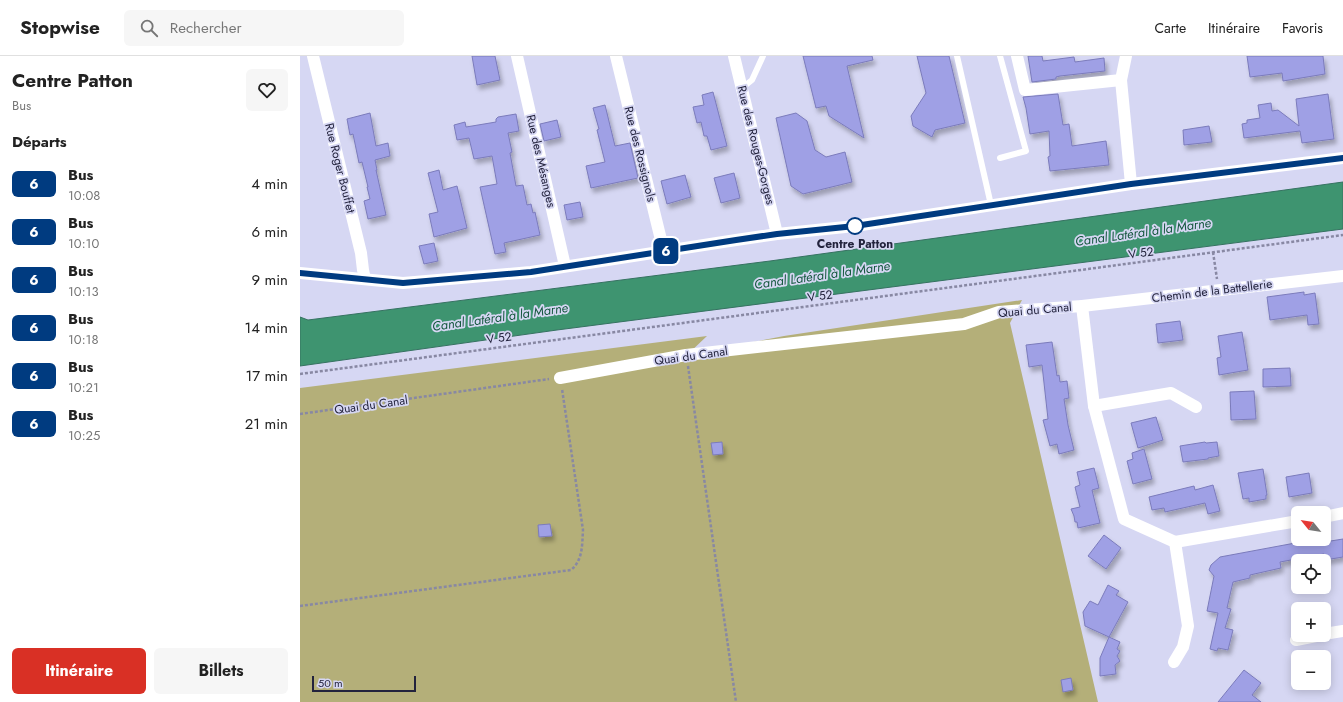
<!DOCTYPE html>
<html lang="fr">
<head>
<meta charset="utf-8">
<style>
	:root { --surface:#fff; --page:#f6f6f6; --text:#222; --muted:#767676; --line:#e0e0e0; --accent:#d93025 }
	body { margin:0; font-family:Jost,sans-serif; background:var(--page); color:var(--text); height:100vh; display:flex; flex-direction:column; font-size:15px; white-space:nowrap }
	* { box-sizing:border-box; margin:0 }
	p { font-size:13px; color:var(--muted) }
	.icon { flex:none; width:22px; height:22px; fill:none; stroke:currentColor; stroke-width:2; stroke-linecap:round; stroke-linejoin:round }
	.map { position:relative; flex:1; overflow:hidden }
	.sheet { display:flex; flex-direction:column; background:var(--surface); width:300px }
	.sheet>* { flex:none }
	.badge { padding:0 8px; border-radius:6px; font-size:14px; line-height:26px }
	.needle { width:26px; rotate:300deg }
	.buttons { position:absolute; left:991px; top:450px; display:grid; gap:8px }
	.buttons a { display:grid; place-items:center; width:40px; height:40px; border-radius:6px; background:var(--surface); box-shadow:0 2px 10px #0003; font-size:20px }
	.scale { position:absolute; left:12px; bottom:10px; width:104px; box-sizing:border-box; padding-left:4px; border:2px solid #23233d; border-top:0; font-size:11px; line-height:14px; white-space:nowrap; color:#23233d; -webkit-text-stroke:3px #d6d7f3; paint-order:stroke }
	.map>.badge { position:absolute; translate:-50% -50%; box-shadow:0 0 0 2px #fff }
	h2 { padding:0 12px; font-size:15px; line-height:36px }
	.round { display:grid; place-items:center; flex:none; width:42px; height:42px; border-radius:6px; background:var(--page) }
	.summary { display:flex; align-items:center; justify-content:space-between; height:68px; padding:0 12px }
	h1 { font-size:19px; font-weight:700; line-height:30px }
	.action { display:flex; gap:8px; margin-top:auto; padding:8px 12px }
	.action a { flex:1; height:46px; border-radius:6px; background:var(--accent); color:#fff; font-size:16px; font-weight:700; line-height:46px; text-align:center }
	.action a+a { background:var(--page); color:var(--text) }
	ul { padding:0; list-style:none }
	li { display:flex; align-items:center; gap:12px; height:48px; padding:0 12px }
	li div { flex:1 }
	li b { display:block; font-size:15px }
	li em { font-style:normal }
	li .badge { min-width:44px; font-weight:700; text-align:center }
	header { display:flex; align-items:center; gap:24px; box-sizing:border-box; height:56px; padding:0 20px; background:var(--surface); border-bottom:1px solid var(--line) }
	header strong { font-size:19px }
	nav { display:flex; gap:22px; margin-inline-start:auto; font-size:14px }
	.search { width:280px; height:36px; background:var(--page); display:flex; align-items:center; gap:10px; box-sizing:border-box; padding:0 14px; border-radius:6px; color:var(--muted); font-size:15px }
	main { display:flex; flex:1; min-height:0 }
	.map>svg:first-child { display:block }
	.green { fill:#b4af79 }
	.water { fill:#3e9470; stroke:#367261 }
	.building { fill:#9fa0e5; stroke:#7b7bbb; filter:url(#shadow) }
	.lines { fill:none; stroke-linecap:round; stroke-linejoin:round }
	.path { stroke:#8888a3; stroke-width:2.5; stroke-dasharray:3 2; stroke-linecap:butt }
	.lane { stroke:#fff; stroke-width:6 }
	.street { stroke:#fff; stroke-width:12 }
	.line-casing { stroke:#fff; stroke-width:9 }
	.line { stroke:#003b80; stroke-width:6 }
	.stop-dot { fill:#fff; stroke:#003b80; stroke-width:2 }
	.labels { text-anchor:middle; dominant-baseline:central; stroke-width:3.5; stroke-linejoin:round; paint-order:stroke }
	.street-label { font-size:12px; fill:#23233d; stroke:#d6d7f3 }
	.stop-label { font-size:12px; font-weight:bold; fill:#23233d; stroke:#d6d7f3 }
	.water-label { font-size:13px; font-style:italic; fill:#14573e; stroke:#d6d7f3 }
</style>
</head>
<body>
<header>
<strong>Stopwise</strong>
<div class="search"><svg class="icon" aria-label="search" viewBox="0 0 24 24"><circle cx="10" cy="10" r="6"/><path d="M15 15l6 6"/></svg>Rechercher</div>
<nav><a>Carte</a><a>Itinéraire</a><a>Favoris</a></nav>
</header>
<main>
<section class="sheet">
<div class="summary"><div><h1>Centre Patton</h1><p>Bus</p></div><a class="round"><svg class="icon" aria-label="heart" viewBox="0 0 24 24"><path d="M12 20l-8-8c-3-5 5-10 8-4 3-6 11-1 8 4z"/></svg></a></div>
<h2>Départs</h2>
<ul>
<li><span class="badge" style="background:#003b80;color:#fff">6</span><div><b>Bus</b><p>10:08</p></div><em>4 min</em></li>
<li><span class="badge" style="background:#003b80;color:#fff">6</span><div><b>Bus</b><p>10:10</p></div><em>6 min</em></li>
<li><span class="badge" style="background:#003b80;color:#fff">6</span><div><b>Bus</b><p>10:13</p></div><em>9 min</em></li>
<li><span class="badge" style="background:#003b80;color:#fff">6</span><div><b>Bus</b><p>10:18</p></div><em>14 min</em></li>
<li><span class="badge" style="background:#003b80;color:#fff">6</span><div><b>Bus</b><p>10:21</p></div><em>17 min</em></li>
<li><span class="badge" style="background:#003b80;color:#fff">6</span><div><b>Bus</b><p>10:25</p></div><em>21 min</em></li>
</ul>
<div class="action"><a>Itinéraire</a><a>Billets</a></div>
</section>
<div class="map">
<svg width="1043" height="646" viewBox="0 0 1043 646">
	<defs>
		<filter id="shadow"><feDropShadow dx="2.5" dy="4.5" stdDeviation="2" flood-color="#0004"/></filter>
	</defs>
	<rect width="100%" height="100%" fill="#d6d7f3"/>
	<polygon class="green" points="722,244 710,267 798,646 0,646 0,332 407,280 387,299 484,280"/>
	<polygon class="water" points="1043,126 1043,173 257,274 0,310 0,261 8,264 470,205"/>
	<g class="building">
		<polygon points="172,0 195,0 200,24 177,29"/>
		<polygon points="503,0 572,0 573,4 547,10 564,82 529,60 526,50 516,52"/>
		<polygon points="617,0 649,0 665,67 635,74 632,81 613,70 611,60 626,37"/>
		<polygon points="728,0 742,0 743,5 774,1 775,6 804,2 805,15 760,20 756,21 756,23 732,26"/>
		<polygon points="947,0 1023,0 1025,18 983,25 982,17 950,21"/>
		<polygon points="413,36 427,90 411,94 407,80 404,80 401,66 397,67 393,51 404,49 402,39"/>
		<polygon points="758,38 763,69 769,68 772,90 806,85 809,109 750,115 748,101 750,100 749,75 730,78 726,52 723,41"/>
		<polygon points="1028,38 1034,83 1002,87 1000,75 944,82 942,68 947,67 947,64 960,62 958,49 971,47 972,55 978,54 999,70 996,43"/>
		<polygon points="305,49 315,90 330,87 338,122 291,132 286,110 305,106 297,74 299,73 293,52"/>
		<polygon points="70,57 76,90 88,87 90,100 75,104 77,114 76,114 86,159 68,163 64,145 70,143 67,131 68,131 62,106 59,107 53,78 50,79 47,63"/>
		<polygon points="496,57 507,65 515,94 526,101 545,96 552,126 503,138 491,130 476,62"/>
		<polygon points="216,58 219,75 208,77 212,96 210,97 216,130 223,129 227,149 231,148 233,157 235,156 240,179 204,187 206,196 195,198 180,131 197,128 192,100 174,103 169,82 157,84 154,69 165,66 166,71 196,66 196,63 198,61"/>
		<polygon points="257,64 261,81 244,85 240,68"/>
		<polygon points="909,70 912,86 884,89 883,74"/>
		<polygon points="139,114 143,134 157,130 167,172 134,181 129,158 138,156 128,117"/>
		<polygon points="434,117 440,142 421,147 414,122"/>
		<polygon points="385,119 391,141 367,148 361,125"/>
		<polygon points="280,146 283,161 267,164 264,149"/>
		<polygon points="134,187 138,205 124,208 119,190"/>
		<polygon points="1004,236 1004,239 1015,237 1019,268 1008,269 1007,259 970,264 967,241"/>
		<polygon points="880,265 883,284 858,287 856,268"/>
		<polygon points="942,276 948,314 919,319 917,302 921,301 918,280"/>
		<polygon points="752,286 757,320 759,319 760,326 767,325 769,342 764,343 768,369 774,394 759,398 757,388 750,390 743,364 748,363 742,309 729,311 726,289"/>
		<polygon points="990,312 991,330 963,331 963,313"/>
		<polygon points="954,335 956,363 931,364 930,336"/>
		<polygon points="856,361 863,384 838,392 831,367"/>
		<polygon points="422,386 423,398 413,399 411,387"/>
		<polygon points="905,386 906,387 917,386 919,400 908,402 908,403 883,406 880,390"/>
		<polygon points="844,393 852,423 833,428 827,405 833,403 832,397"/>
		<polygon points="794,412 799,432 792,434 800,467 778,472 777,466 775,466 774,460 771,453 780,451 775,431 780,429 777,416"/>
		<polygon points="963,413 967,439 966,439 966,443 949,446 949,442 943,443 938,417"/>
		<polygon points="1009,417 1012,437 989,441 986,421"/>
		<polygon points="913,429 920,455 908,458 905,447 865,456 864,452 852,454 849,441 894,430 895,434"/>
		<polygon points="250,468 252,480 239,481 238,469"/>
		<polygon points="804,479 821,492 806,513 788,500"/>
		<polygon points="1043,483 1043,501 1025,504 1024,498 980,506 981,512 950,519 950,522 933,526 927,552 931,553 925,572 933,574 928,594 918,592 917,595 910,593 918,557 907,555 914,520 909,514 911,509 920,501 1006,485 1006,489"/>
		<polygon points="808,529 819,535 816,539 828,546 809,581 785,570 783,556 790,545 798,549"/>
		<polygon points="809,581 820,586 817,593 820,595 817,600 820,605 815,609 816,618 800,620 800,602"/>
		<polygon points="944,614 961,627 952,639 961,646 918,646"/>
		<polygon points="771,622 773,634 763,636 761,624"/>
	</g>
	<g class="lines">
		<g class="path">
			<polyline points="913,196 917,223"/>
			<polyline points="388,310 436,646"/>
			<polyline points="0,318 1043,179"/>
			<polyline points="0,358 249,323"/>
			<path d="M0,550l271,-36c12,-10 11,-25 12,-40l-21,-141"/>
		</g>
		<g class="lane">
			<polyline points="657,0 691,149"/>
			<polyline points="700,0 726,95 700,102"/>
			<polyline points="442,32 452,24 463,0"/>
		</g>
		<g class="street">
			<polyline points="13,0 61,197 63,214 65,223"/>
			<polyline points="217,0 265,210"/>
			<polyline points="316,0 364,196"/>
			<polyline points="434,0 477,178"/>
			<polyline points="717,0 725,34 821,24"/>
			<polyline points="826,0 821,24 831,128"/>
			<polyline points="0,217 103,227 231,216 436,184 477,178 555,170 831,128 1043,102"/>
			<polyline points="782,250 794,350 824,463 875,486 888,570 883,591 874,606"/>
			<polyline points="260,322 386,299 664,268 699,256 782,250 1043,220"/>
			<polyline points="794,350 871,337 896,351"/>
			<polyline points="1024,461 1043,457"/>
			<polyline points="875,486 998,465"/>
			<polyline points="1024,578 1043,575"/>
			<polyline points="996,584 1021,579"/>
		</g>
	</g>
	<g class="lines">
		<g class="line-casing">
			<polyline id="line" points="0,217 103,227 231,216 436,184 477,178 555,170 831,128 1043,102"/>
		</g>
		<use href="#line" class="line"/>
	</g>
	<circle class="stop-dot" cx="555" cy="170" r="8"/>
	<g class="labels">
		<g class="street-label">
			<text transform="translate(456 89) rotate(76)">Rue des Rouges-Gorges</text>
			<text transform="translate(340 98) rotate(76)">Rue des Rossignols</text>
			<text transform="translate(241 105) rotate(77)">Rue des Mésanges</text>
			<text transform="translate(40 112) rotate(76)">Rue Roger Bouffet</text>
			<text transform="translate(841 197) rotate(-8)">V 52</text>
			<text transform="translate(912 235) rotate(-7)">Chemin de la Battellerie</text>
			<text transform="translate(520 240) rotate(-8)">V 52</text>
			<text transform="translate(735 254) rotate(-5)">Quai du Canal</text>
			<text transform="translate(199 282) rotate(-8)">V 52</text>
			<text transform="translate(391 300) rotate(-8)">Quai du Canal</text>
			<text transform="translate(71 349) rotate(-8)">Quai du Canal</text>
		</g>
		<g class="stop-label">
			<text x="555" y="188">Centre Patton</text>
		</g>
		<g class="water-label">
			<text transform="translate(843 176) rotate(-8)">Canal Latéral à la Marne</text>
			<text transform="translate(522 219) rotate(-8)">Canal Latéral à la Marne</text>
			<text transform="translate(200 261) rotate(-8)">Canal Latéral à la Marne</text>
		</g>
	</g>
</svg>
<div class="buttons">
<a><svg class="needle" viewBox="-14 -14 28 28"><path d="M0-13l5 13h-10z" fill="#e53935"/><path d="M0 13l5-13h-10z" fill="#767676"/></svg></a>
<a><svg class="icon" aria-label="locate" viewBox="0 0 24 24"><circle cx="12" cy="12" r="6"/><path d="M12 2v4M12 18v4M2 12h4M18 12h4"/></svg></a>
<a>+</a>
<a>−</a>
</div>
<div class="scale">50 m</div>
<b class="badge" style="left:366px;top:195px;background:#003b80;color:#fff">6</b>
</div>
</main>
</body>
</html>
